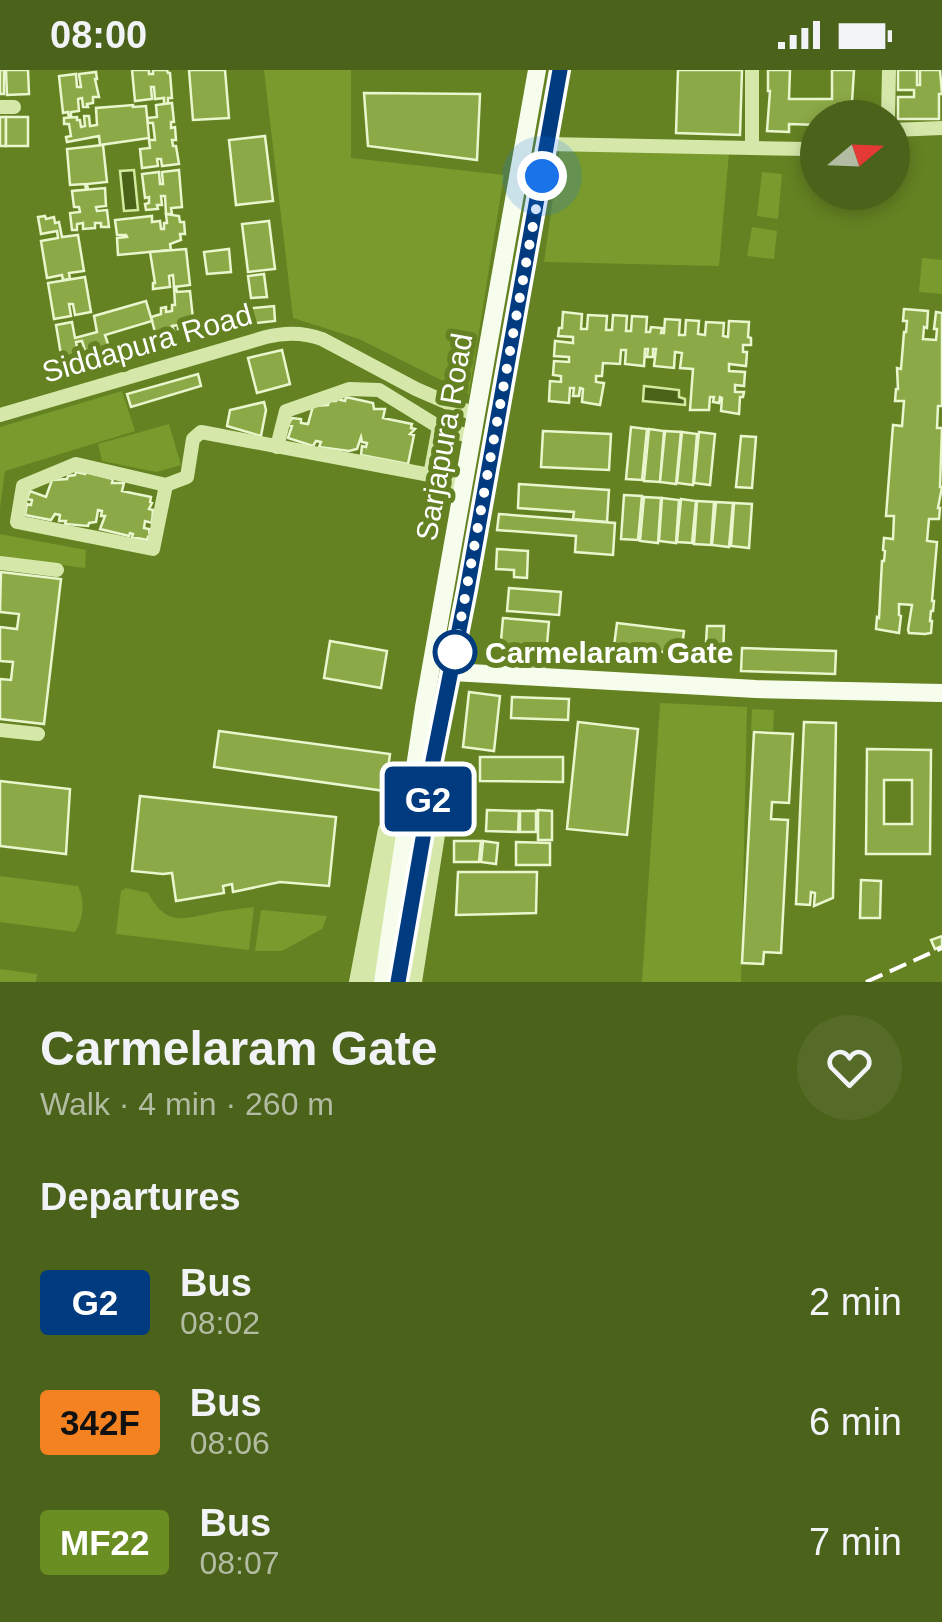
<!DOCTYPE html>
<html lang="en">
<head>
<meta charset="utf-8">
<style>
	:root { --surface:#4b621a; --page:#556b27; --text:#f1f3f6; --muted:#b2bca2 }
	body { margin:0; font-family:Arial,sans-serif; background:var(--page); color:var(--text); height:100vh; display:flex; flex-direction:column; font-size:38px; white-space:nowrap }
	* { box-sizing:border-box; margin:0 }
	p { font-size:32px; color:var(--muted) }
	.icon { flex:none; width:55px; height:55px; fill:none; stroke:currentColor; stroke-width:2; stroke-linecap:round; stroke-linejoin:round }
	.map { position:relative; height:912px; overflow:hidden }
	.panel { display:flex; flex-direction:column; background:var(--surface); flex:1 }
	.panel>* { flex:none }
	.badge { padding:0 20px; border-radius:8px; font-size:35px; line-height:65px }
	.needle { width:65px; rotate:71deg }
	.buttons { position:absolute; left:800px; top:30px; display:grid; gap:20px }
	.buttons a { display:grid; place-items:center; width:110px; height:110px; border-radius:50%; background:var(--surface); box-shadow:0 5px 15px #0003; font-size:50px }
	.you { position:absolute; width:50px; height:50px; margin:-25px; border:8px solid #fff; border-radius:50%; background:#1a73e8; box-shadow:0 0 0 15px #1a73e833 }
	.map>.badge { position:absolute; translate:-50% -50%; box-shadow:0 0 0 5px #fff }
	h2 { padding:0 40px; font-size:38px; line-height:90px }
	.round { display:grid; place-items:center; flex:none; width:105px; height:105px; border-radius:52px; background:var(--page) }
	.headline { display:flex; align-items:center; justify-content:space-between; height:170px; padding:0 40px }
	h1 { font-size:48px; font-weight:700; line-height:75px }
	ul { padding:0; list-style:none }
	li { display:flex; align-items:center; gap:30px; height:120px; padding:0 40px }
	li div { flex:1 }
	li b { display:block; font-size:38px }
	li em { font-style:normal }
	li .badge { min-width:110px; font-weight:700; text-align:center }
	.status { display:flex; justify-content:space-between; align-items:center; height:70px; padding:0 50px; background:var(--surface); direction:ltr }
	.status svg { height:28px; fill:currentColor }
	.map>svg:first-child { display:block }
	.green { fill:#799a2c }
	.water { fill:#4a6218; stroke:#d3e99d; stroke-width:2.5 }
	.building { fill:#8ba946; stroke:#eaf6cd; stroke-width:2.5; fill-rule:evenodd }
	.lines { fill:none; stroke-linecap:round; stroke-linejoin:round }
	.minor { stroke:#d5e8aa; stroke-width:14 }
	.major { stroke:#f7fdec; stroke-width:18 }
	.rail { stroke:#fff; stroke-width:4; stroke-dasharray:18 8; stroke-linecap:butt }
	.line-casing { stroke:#fff; stroke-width:22 }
	.line { stroke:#003b80; stroke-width:15 }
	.walk { stroke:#fff; stroke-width:10; stroke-dasharray:0 18 }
	.stop-dot { fill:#fff; stroke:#003b80; stroke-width:5 }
	.labels { text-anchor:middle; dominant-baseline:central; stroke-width:10; stroke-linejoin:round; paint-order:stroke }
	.street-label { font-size:30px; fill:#fff; stroke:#648222 }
	.stop-label { font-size:30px; font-weight:bold; fill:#fff; stroke:#648222; text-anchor:start }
</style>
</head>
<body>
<div class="status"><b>08:00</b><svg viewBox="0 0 49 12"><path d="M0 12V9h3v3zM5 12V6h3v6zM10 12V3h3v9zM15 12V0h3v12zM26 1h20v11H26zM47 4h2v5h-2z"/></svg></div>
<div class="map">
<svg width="942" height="912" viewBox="0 0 942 912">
	<rect width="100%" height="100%" fill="#648222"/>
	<g class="green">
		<polygon points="264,0 351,0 351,88 504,105 469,324 359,269 293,248"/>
		<polygon points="560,78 729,83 719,196 544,192"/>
		<polygon points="762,102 782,104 778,149 757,146"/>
		<polygon points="752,157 777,161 774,189 747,186"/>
		<polygon points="922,188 942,190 942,224 919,222"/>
		<polygon points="122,321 135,361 5,401 0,438 0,357"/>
		<polygon points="169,354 181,395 156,402 102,391 98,374"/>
		<polygon points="0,464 86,480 85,498 0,487"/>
		<polygon points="660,633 747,637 741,912 642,912"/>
		<polygon points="752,639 774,640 773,661 751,660"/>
		<path d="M0,806l78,10c7,14 6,33 -3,46l-75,-10z"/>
		<path d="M126,818l22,5c18,32 32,27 64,20 14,-3 28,-4 42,-6l-5,43 -133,-16 5,-43z"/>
		<polygon points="261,840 327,846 322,859 282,881 255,881"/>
		<polygon points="0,899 37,904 36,912 0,912"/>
	</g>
	<g class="water">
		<polygon points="134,100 138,140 124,141 120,101"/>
		<polygon points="644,316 679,320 679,327 685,329 685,335 643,331"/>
	</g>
	<g class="building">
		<rect x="0" y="0" width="4" height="24"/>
		<polygon points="6,0 28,0 29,24 7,25"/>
		<polygon points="132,0 149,0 149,4 153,4 153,0 167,0 168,3 170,3 172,28 168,28 168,34 164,34 164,28 155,29 154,17 151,17 152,29 135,31"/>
		<polygon points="189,0 225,0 229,48 193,50"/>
		<polygon points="678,0 742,0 740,65 676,63"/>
		<polygon points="768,0 790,0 789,29 832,29 832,0 854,0 851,48 818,48 818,55 789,54 789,62 767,61 770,21 768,21"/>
		<polygon points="898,0 917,0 917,15 920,15 920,0 940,0 942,24 939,24 939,49 898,49 898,27 914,27 914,20 898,20"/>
		<polygon points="96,2 97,9 95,9 99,27 93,27 93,33 87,34 88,37 83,37 82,28 78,29 79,41 71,42 71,48 69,48 68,42 63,43 59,6 76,4 77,17 81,17 79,4"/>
		<polygon points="364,23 480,24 477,90 368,76"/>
		<polygon points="172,33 174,52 171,52 171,58 175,57 176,70 172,70 173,76 176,76 179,94 162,96 161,89 157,89 158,96 142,98 140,79 150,78 149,70 155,70 153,53 148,53 147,48 157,47 156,35"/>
		<polygon points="133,35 133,37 146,36 149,68 100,75 99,66 67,72 66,67 71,66 69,54 64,54 64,48 77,47 77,50 80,50 81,57 85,56 84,46 89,46 90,56 97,55 96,38"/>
		<rect x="0" y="47" width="6" height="29"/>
		<rect x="6" y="47" width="22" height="29"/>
		<polygon points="265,66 273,131 236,135 229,70"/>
		<polygon points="103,75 107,112 87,114 88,119 86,119 85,114 70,115 67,79"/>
		<polygon points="179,100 182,137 171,138 172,144 166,144 165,126 161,126 162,135 157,135 158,139 146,140 145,134 149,133 149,127 145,128 142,104 159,102 160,114 163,114 162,102"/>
		<polygon points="105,118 106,136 96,137 97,141 107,140 109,157 101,157 101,153 95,153 95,158 83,159 83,153 77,154 77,160 72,160 70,143 80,142 79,137 74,137 72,121"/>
		<polygon points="166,144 179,146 180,152 184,152 185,164 180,164 181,170 170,174 171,180 118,185 117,168 127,167 126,165 117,165 115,150 152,146 152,152 160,151 161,159 164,159 164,153 167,153"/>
		<polygon points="45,146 46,149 54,147 55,153 59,152 62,167 78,165 84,201 69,203 70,209 63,210 62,205 47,208 41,171 58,168 57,161 41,164 38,147"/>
		<polygon points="269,151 275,199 248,202 242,154"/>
		<polygon points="186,179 190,215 174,217 173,205 169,206 170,217 153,219 153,213 155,213 150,182"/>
		<polygon points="229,179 231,202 207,204 204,182"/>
		<polygon points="264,204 267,227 251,228 248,206"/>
		<polygon points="85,207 91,242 75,245 73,234 69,234 71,246 54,249 48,213"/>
		<polygon points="174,217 176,217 177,222 190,221 194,258 178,259 178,255 172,256 174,261 167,263 166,260 161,261 162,264 156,266 151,247 161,244 161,238 166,237 166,242 172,241 172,235 175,235"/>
		<polygon points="146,231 152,251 105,265 110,280 87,287 82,271 76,272 79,288 62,291 56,255 72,252 75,268 97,262 94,246"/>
		<polygon points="274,236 275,251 246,254 244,239"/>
		<polygon points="904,239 928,241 927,258 924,257 923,269 936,270 937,259 934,259 936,242 942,243 942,336 938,336 937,358 942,358 940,417 942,417 938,438 940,438 939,449 929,449 927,471 937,472 932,531 934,531 933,541 931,541 930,551 932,551 931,563 925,564 909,563 908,560 912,535 899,534 899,545 901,546 899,563 876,559 877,547 879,548 882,491 884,491 885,481 883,480 884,468 893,469 894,446 886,446 893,355 902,356 904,331 895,331 896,319 898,319 897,298 901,299 904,262 906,262 907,251 903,251"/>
		<polygon points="563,242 582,244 581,259 587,259 588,245 607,246 606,260 612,260 613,245 627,246 626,261 631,261 632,246 647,247 646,262 650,262 651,257 662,258 661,263 664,263 665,249 680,250 679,265 685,265 686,250 699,251 698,264 705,265 706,252 724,253 723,266 728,267 729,251 749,252 748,267 751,268 751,275 743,275 743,282 747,282 746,296 729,294 729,301 745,302 744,316 735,315 735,322 744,322 743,327 740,327 739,344 721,341 722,328 720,327 719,333 713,332 714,327 710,327 709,340 690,340 693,299 680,298 682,283 675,282 674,298 654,296 656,279 653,279 653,287 647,287 648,279 645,279 644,296 625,294 626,280 621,280 620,294 603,293 602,306 596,306 596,312 604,313 600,335 582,332 583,319 580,318 579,326 573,326 574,318 570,318 569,333 549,331 550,311 561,312 561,306 553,305 554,291 569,292 569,287 554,286 555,271 573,273 573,267 558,266 559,258 562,258"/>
		<polygon points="282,280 290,314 257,323 248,288"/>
		<polygon points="198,304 201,316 131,337 127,324"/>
		<polygon points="346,327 373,333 374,339 385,339 383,348 412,354 411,358 415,359 410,364 414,365 408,394 361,385 362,376 366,377 367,373 362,372 361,367 357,379 349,381 319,377 321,372 316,371 313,376 288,368 292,356 288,355 292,348 301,349 301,353 308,354 313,336 328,335 329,331 336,331 337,329 345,331"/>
		<polygon points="264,332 266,340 261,366 227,356 230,340"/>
		<polygon points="631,357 647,359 642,410 626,409"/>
		<polygon points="649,359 664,361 660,412 644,411"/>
		<polygon points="543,361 611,364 609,400 541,397"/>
		<polygon points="665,361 681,362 676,414 660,412"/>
		<polygon points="682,362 697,364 693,415 677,413"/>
		<polygon points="699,362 715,364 710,415 694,413"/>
		<polygon points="741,366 756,367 752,418 736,417"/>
		<polygon points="76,402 85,404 85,402 113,409 112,413 124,413 122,421 151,427 150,432 152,433 149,439 153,440 152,453 145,451 144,458 149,459 150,468 148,467 147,470 132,467 133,464 130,463 129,466 100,459 105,446 101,446 102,441 98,440 96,452 89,453 88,456 65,454 66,451 59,451 60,445 55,444 51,450 25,445 27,434 31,435 32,430 27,429 30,421 46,427 52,410 67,409 68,406 75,405"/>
		<polygon points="519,414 609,420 607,452 573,449 574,442 518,438"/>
		<polygon points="624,425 642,426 638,470 621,469"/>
		<polygon points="644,427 661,428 658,473 640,471"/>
		<polygon points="662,428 679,430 676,473 659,471"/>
		<polygon points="681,429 696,431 692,473 677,472"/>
		<polygon points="697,431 714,432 711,475 694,474"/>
		<polygon points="716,432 733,433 729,477 712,475"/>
		<polygon points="734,433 752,434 749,478 731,476"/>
		<polygon points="499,444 615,453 613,485 575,482 576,466 497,460"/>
		<polygon points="497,479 528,481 527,508 514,507 514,500 496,499"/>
		<polygon points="1,502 61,509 44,654 0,649 0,609 11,610 13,592 0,591 0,557 17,559 19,544 0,542"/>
		<polygon points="509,518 561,522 559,545 507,541"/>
		<polygon points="503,548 549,552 545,597 499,593"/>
		<polygon points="617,553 684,561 681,584 614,576"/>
		<polygon points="707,556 724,556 723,591 705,590"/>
		<polygon points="330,571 387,581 381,618 324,608"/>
		<polygon points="742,578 836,581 835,604 741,601"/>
		<polygon points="469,622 500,626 494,681 463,677"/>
		<polygon points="512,627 569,629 568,650 511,648"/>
		<polygon points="578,652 638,659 627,765 567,759"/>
		<polygon points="804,652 836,653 833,828 814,836 815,823 811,822 810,835 796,834"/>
		<polygon points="219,661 390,684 385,721 214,697"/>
		<polygon points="754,662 793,664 789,733 772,732 771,749 788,750 781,883 764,882 763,894 742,893"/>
		<path d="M867,679l64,1 -1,104h-64zM884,710h28v44h-28z"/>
		<polygon points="480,687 563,687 563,712 480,711"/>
		<polygon points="0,711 70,719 66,784 0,776"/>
		<polygon points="140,726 336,747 329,816 280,812 233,822 232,814 223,816 224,823 176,831 172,803 163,804 132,801"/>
		<polygon points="487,740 519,741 518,762 486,761"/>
		<polygon points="538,740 552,741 552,770 538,770"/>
		<rect x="520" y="741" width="16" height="21"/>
		<polygon points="454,771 481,771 479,792 454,792"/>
		<polygon points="483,771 498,773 496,794 481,792"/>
		<polygon points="516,772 550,773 550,795 516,795"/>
		<polygon points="458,802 537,802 536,843 456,845"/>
		<polygon points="861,810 881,811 880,848 860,848"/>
		<polygon points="942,866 942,876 935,879 931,870"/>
	</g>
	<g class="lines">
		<g class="minor">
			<polyline points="0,37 14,37"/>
			<polyline points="888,48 889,0"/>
			<polyline points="892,60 942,58"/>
			<polyline points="547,74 807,79"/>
			<polyline points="752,78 752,0"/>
			<path d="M0,345l266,-78c20,-5 37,-5 56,2l94,50 60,26"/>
			<polyline points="277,377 286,341 349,319 379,320 439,357 472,367"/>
			<polyline points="436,405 430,405 439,357 447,362"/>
			<path d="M166,415l-13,64 -136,-27 6,-36 53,-22 90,21 21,-8 6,-38 8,-7 229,43c9,6 23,6 33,9"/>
			<polyline points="0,493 57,500"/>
			<polyline points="0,660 38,664"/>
			<polyline points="356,912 385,759 408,743"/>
			<polyline points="367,912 394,762 402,757"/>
			<polyline points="415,912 438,765 428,731"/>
		</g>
		<g class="major">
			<polyline points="452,602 756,619 942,623"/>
			<polyline points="383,912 424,637 537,0"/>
			<polyline points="398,912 423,768 432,696 467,520 560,0"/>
		</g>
		<polyline class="rail" points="866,912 942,878"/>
	</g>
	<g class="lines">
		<g class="line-casing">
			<polyline id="line" points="398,912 423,768 432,696 467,520 560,0"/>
		</g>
		<use href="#line" class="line"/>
		<polyline class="walk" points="455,582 542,106"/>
	</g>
	<circle class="stop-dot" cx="455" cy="582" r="20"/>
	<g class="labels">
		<g class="street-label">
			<text transform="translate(147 273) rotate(-16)">Siddapura Road</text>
			<text transform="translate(444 367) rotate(-80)">Sarjapura Road</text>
		</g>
		<g class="stop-label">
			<text x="485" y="582">Carmelaram Gate</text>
		</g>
	</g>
</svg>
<div class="buttons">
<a><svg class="needle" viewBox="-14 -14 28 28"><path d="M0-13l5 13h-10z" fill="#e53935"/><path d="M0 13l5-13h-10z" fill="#b2bca2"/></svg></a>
</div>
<div class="you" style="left:542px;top:106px"></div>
<b class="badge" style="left:428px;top:729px;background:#003b80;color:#fff">G2</b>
</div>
<section class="panel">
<div class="headline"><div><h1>Carmelaram Gate</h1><p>Walk · 4 min · 260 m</p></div><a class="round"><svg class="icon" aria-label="heart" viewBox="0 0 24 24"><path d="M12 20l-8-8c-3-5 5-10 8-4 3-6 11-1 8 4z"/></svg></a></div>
<h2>Departures</h2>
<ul>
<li><span class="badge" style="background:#003b80;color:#fff">G2</span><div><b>Bus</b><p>08:02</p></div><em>2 min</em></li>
<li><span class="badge" style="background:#f58220;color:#111">342F</span><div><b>Bus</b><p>08:06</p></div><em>6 min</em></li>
<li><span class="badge" style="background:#6b8e23;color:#fff">MF22</span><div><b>Bus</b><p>08:07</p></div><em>7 min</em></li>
</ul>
</section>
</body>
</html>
